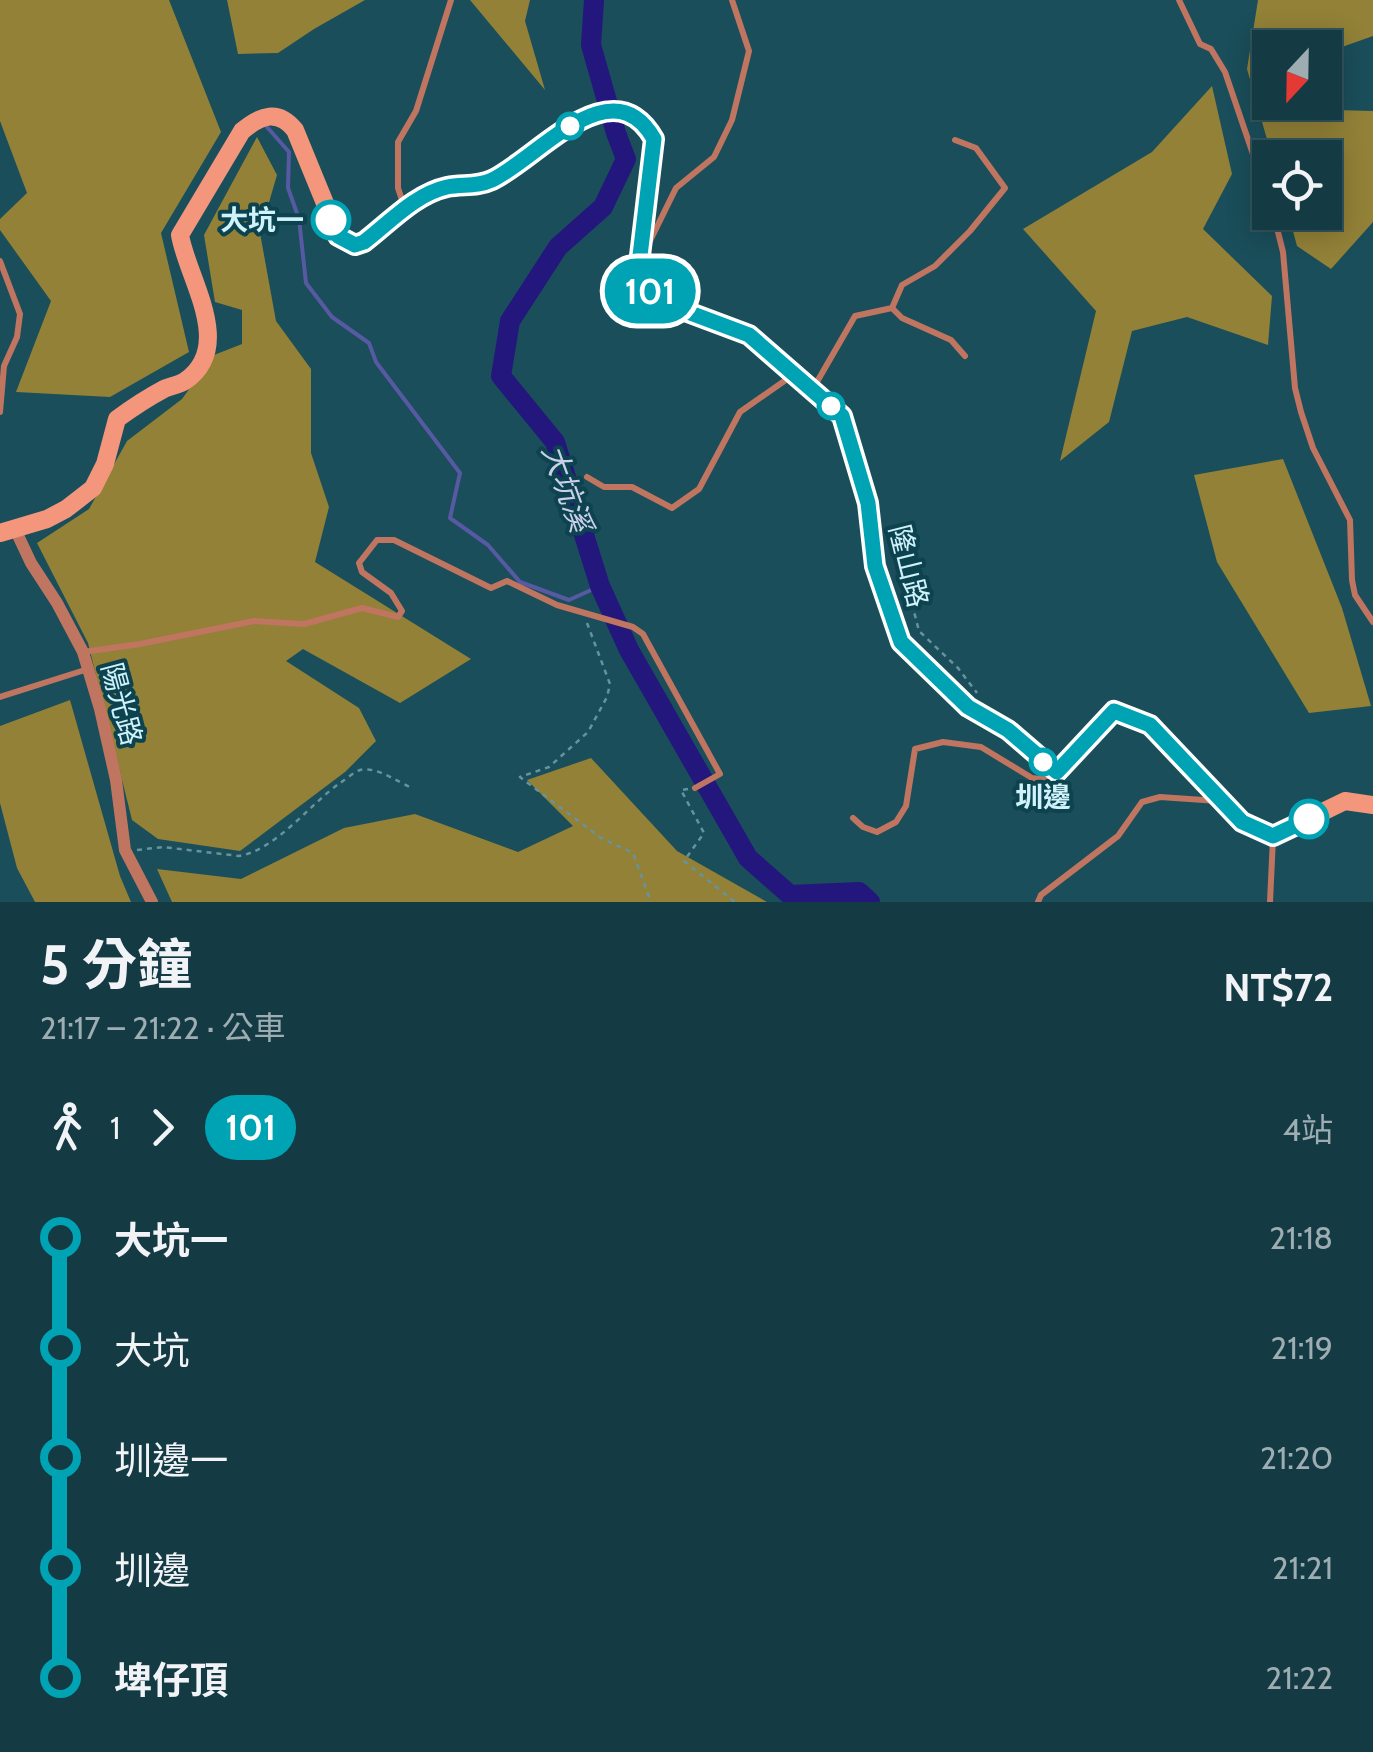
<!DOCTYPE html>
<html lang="zh-TW">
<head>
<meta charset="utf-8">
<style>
	:root { --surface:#143a44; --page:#21454f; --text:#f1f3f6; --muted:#9dadb2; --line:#33545d }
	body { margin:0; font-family:Cabin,"Noto Sans TC",sans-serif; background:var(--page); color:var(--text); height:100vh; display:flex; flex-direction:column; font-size:38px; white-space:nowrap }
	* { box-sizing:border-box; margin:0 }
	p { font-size:32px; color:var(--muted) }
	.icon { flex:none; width:55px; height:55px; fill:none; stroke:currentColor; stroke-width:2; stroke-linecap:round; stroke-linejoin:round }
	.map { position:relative; height:902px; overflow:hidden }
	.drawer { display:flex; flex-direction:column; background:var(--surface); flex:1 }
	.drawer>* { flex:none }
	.badge { padding:0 20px; border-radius:32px; font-size:35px; line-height:65px }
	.needle { width:65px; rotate:202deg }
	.fabs { position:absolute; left:1252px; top:30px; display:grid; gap:20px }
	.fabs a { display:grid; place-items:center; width:90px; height:90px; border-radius:0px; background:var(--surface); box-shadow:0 5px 25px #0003,0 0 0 2px var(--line); font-size:50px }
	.map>.badge { position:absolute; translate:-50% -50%; box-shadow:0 0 0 5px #fff }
	.legs { display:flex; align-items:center; gap:15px; height:110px; padding:0 40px; font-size:32px }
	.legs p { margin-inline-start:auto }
	.headline { display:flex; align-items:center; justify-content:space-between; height:170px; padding:0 40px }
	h1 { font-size:55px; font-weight:700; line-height:75px }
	ul { padding:0 40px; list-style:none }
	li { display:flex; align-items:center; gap:35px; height:110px; font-size:38px }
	li i { display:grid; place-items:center; width:15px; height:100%; margin:0 12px; background:currentColor }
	li i::after { content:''; width:25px; height:25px; margin:-12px; border:8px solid; border-radius:50%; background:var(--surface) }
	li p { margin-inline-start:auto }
	li:first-child i { background:linear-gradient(#0000 50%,currentColor 0) }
	li:last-child i { background:linear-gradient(currentColor 50%,#0000 0) }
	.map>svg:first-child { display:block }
	.forest { fill:#928137 }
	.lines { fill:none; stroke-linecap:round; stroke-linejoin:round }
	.stream { stroke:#5759a3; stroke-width:4 }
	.river { stroke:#23177d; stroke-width:20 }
	.path { stroke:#66939e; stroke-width:2.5; stroke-dasharray:5 5; stroke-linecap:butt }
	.lane { stroke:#c07560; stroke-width:6 }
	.street { stroke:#c07560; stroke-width:12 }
	.secondary { stroke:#f3967b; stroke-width:18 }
	.line-1-casing { stroke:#fff; stroke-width:22 }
	.line-1 { stroke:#00a3b4; stroke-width:15 }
	.stop-1-dot { fill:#fff; stroke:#00a3b4; stroke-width:5 }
	.labels { text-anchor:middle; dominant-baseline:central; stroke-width:8; stroke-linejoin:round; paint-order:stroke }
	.stop-label { font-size:28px; font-weight:bold; fill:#cff2fb; stroke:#0c434f; text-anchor:end }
	.street-label { font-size:28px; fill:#cff2fb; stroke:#0c434f }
	.water-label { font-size:30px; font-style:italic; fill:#cacfea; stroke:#0c434f }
</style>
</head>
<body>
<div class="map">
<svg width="1373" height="902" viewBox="0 0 1373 902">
	<rect width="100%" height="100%" fill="#1a4e5a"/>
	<g class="forest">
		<polygon points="0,0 169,0 221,132 161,233 189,352 110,397 16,392 51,301 0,230 0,219 27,193 0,121"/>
		<polygon points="227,0 365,0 314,29 278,53 238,54"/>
		<polygon points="470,0 530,0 525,21 545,90"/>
		<polygon points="1258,0 1373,0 1373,36 1325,53 1325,48 1270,48 1270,102 1317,103 1335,110 1373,111 1373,222 1331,269 1297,246 1288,213 1325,212 1325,158 1272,157 1247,69"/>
		<polygon points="1212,86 1232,174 1203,229 1272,296 1268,345 1187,317 1132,331 1109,422 1060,461 1096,311 1023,229 1152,152"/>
		<polygon points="257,137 277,175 260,233 276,321 311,369 311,453 329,507 315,562 471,659 400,703 303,649 286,661 359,708 376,741 345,772 240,851 158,839 132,820 88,643 37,543 89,509 127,441 182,399 214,355 242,344 242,310 215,302 204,235"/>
		<polygon points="1283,459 1342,608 1371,706 1309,713 1217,562 1194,475"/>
		<polygon points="70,700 120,876 131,902 35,902 17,868 0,803 0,726"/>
		<polygon points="591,758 677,851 767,902 172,902 157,869 241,879 344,828 415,814 518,852 573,826 527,780"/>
	</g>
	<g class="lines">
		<polyline class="stream" points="267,127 289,152 288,188 299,219 306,283 332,317 369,343 376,362 460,473 450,518 488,545 520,582 569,600 600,586"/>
		<polyline class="river" points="594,0 591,45 616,133 626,159 603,207 558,247 510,321 501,376 555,442 600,586 629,650 748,858 790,895 859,892 870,902"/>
		<g class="path">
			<polyline points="902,565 919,631 958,668 977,693"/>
			<polyline points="587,623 610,684 607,697 588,732 549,767 520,777 601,838 633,853 651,902"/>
			<polyline points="688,789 681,790 704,833 684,861 735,902"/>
			<path d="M137,850l26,-3 76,9c37,-6 71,-52 101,-73 6,-4 14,-11 20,-13 16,-4 38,12 52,18"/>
		</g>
		<g class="lane">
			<polyline points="1179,0 1200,44 1211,49 1225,72 1270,204"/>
			<polyline points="403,203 398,188 398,142 416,111 451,0"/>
			<polyline points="1273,212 1283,252 1295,388 1301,412 1313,448 1350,520 1352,580 1355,595 1373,622"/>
			<polyline points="648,245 676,188 714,157 732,120 749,51 732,0"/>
			<polyline points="0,261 20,314 17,337 4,366 0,412"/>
			<polyline points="892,308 902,318 951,340 965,356"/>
			<polyline points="814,387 855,316 892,308 902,285 935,266 970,231 1005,188 976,148 955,140"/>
			<polyline points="587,477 604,487 632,487 672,508 699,489 740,412 790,377"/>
			<polyline points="83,652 140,644 254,621 304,624 362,608 398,617 402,611 391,593 362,572 359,563 377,540 394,540 491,588 507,581 557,605 633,627 643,634 720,774 695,788"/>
			<polyline points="0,697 88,669"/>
			<polyline points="853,818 863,827 877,832 896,822 906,806 915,749 943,742 981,747 1032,778 1040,779 1052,774"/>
			<polyline points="1038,902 1041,895 1118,836 1142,802 1160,797 1218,801"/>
			<polyline points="1270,902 1273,838"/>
		</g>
		<polyline class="street" points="15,529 31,563 57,603 83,652 100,709 116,780 125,850 152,902"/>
		<path class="secondary" d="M0,533l47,-14 19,-10 27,-21 12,-24 12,-45c15,-11 30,-21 47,-30 6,-3 15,-4 21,-8 51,-35 2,-103 -5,-146l62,-104c19,-16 36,-22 53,-1l43,105 17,10 9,-3c25,-19 51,-48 83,-55 16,-3 30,0 45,-7 46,-21 118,-115 162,-41l-15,125 14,35 96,36 93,81 26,87 7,63 26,76 68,65 40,23 48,42 57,-61 36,14 92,97 31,14 72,-35 28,4"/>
	</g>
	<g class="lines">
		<g class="line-1-casing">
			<path id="line-1" d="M331,220l7,16 17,9 9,-3c25,-19 51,-48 83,-55 16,-3 30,0 45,-7 45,-21 120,-115 162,-41l-15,125 14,35 96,36 93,81 26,87 7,63 26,76 67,65 40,23 49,42 57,-61 36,14 92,97 31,14 36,-17"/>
		</g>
		<use href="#line-1" class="line-1"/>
	</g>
	<g class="stop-1-dot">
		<circle cx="570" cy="126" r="12"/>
		<circle cx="331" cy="220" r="18"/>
		<circle cx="831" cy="406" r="12"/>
		<circle cx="1043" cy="762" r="12"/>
		<circle cx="1309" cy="819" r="18"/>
	</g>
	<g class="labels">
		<g class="stop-label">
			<text x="304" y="220">大坑一</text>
			<text x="1043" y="797" text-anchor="middle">圳邊</text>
		</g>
		<g class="street-label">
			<text transform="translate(909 566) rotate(76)">隆山路</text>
			<text transform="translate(122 704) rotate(75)">陽光路</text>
		</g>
		<g class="water-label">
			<text transform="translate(567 488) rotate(70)">大坑溪</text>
		</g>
	</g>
</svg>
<div class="fabs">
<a><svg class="needle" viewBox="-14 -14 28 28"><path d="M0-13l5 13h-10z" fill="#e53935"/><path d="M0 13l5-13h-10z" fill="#9dadb2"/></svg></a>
<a><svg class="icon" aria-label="locate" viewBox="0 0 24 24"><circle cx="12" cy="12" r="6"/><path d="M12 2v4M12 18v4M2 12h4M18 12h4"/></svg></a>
</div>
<b class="badge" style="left:650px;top:291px;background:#00a3b4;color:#fff">101</b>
</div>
<section class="drawer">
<div class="headline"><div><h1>5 分鐘</h1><p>21:17 – 21:22 · 公車</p></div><b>NT$72</b></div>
<div class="legs"><svg class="icon" aria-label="walk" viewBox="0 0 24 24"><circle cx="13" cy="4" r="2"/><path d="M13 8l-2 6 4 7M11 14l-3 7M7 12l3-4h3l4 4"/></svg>1<svg class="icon" aria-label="forward" viewBox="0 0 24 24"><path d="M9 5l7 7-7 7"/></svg><b class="badge" style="background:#00a3b4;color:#fff">101</b><p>4站</p></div>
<ul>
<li><i style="color:#00a3b4"></i><b>大坑一</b><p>21:18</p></li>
<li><i style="color:#00a3b4"></i><span>大坑</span><p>21:19</p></li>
<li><i style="color:#00a3b4"></i><span>圳邊一</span><p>21:20</p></li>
<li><i style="color:#00a3b4"></i><span>圳邊</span><p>21:21</p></li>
<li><i style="color:#00a3b4"></i><b>埤仔頂</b><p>21:22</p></li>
</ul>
</section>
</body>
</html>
